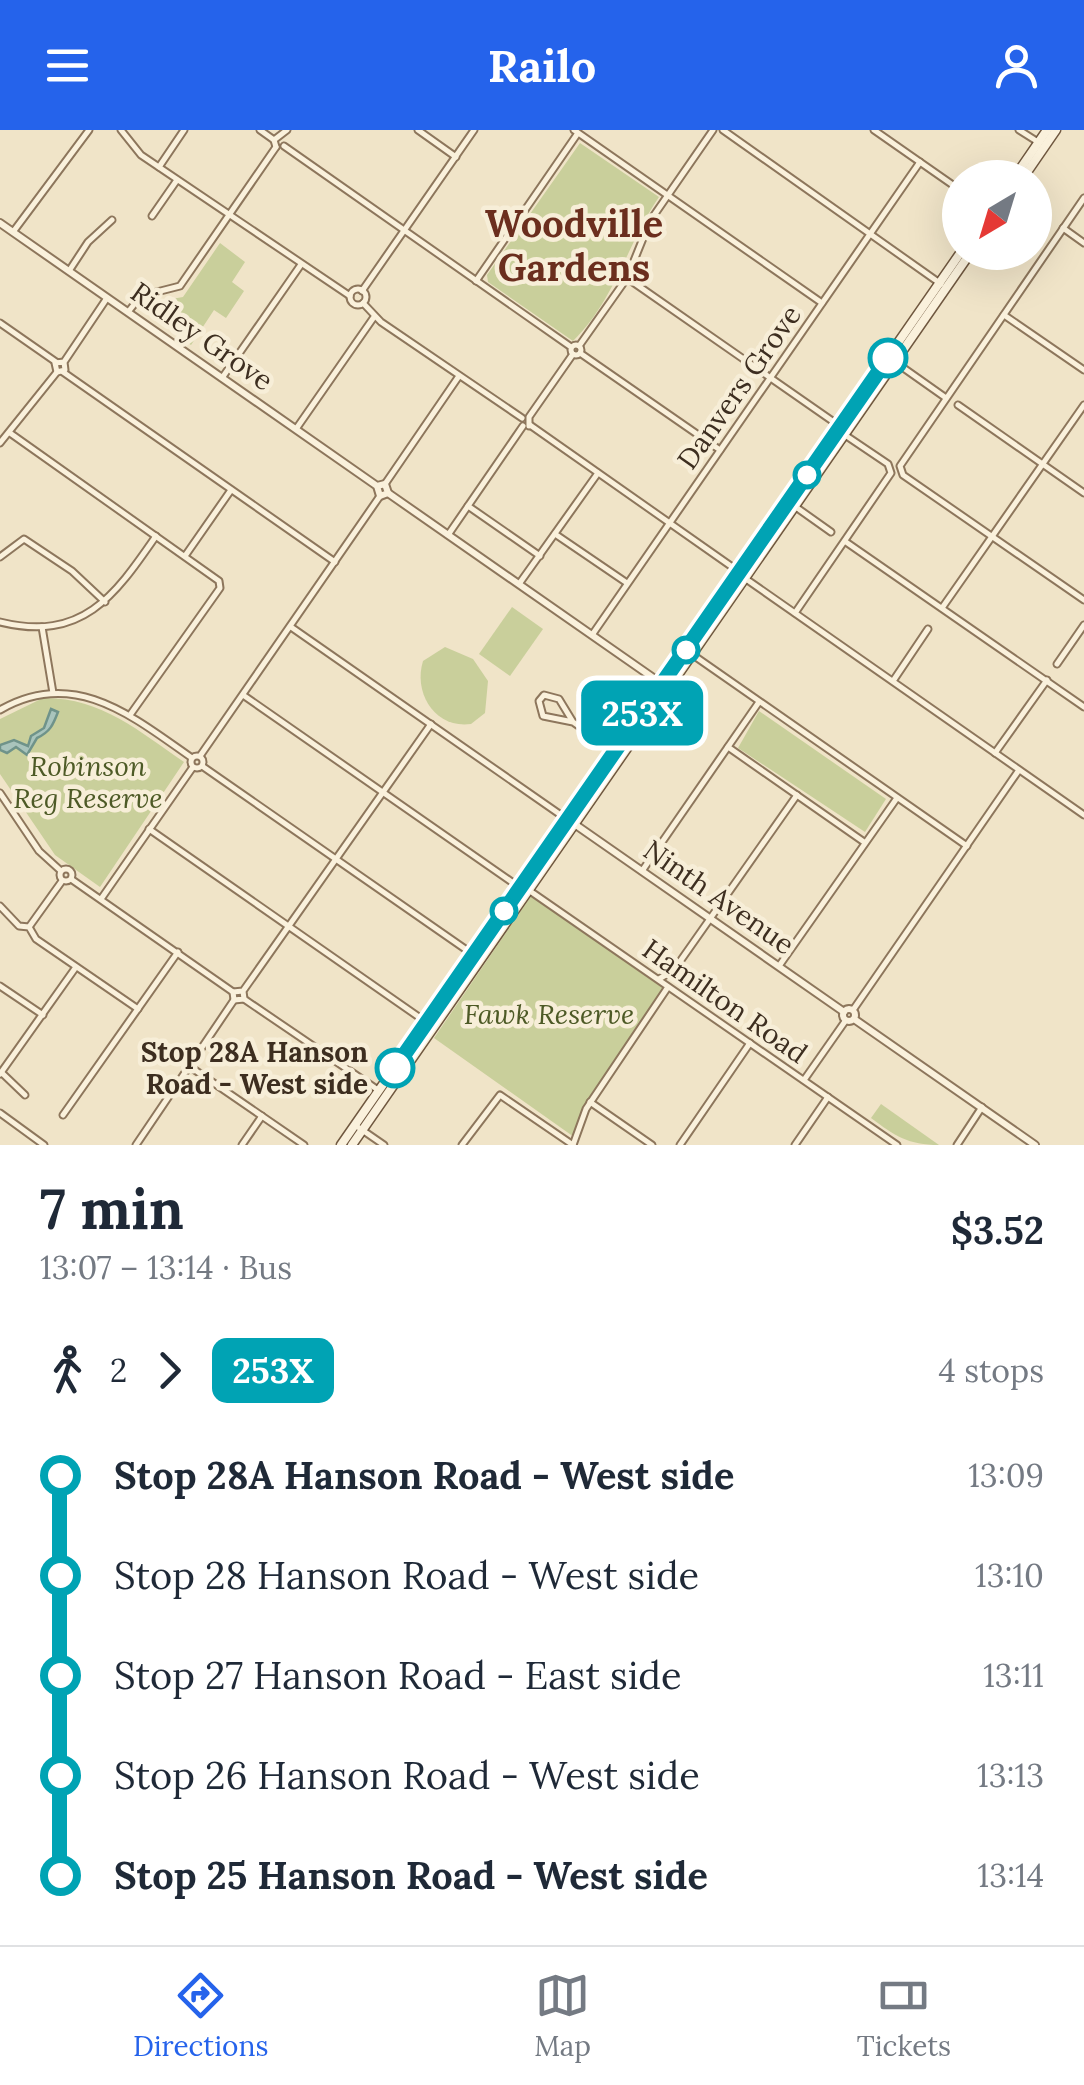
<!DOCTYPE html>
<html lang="en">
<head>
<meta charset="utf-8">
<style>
	:root { --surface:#fff; --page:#f6f6f7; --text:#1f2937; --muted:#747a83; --line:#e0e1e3; --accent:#2563eb }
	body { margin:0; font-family:Lora,serif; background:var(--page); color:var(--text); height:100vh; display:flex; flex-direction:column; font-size:38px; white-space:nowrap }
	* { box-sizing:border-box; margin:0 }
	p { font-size:32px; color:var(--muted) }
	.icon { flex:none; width:55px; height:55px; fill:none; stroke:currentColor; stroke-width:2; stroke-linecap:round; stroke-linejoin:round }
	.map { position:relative; height:1015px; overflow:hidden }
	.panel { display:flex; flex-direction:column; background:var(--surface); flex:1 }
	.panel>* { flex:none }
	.badge { padding:0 20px; border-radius:15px; font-size:35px; line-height:65px }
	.needle { width:65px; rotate:218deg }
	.controls { position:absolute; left:942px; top:30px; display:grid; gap:20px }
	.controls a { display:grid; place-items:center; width:110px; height:110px; border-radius:50%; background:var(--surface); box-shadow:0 10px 40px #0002; font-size:50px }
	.map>.badge { position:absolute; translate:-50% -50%; box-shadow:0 0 0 5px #fff }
	.legs { display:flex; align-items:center; gap:15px; height:110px; padding:0 40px; font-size:32px }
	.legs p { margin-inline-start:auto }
	.overview { display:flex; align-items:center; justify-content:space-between; height:170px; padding:0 40px }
	h1 { font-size:55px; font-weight:700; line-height:75px }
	ul { padding:0 40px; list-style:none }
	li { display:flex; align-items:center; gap:35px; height:100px; font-size:38px }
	li i { display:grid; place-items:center; width:15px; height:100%; margin:0 12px; background:currentColor }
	li i::after { content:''; width:25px; height:25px; margin:-12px; border:8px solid; border-radius:50%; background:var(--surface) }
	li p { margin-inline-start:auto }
	li:first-child i { background:linear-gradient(#0000 50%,currentColor 0) }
	li:last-child i { background:linear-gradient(currentColor 50%,#0000 0) }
	header { display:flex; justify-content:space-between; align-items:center; height:130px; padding:0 40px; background:var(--accent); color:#fff; font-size:45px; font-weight:700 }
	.tab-bar { display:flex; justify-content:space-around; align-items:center; height:140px; border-top:2px solid var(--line); background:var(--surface); font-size:28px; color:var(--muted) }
	.tab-bar a { display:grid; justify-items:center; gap:5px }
	.tab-bar .active { color:var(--accent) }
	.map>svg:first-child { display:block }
	.green { fill:#c9cf9b }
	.water { fill:#a9c4bc; stroke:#6f938a; stroke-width:2.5 }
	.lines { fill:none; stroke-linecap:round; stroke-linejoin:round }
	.minor-casing { stroke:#8d765c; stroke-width:9 }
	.tertiary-casing { stroke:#8d765c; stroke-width:10 }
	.secondary-casing { stroke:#6f573f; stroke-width:11 }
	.minor { stroke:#faf1dc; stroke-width:5 }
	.tertiary { stroke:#faf1dc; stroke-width:6 }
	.secondary { stroke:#faf1dc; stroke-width:8 }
	.line-1-casing { stroke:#fff; stroke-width:22 }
	.line-1 { stroke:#00a3b4; stroke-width:15 }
	.stop-1-dot { fill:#fff; stroke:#00a3b4; stroke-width:5 }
	.labels { text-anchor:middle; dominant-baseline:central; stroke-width:9; stroke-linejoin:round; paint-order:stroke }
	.street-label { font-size:28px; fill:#3d2e20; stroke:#f7eed8 }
	.park-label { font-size:28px; font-style:italic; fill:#4d5a26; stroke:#f7eed8 }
	.stop-label { font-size:28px; font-weight:bold; fill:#3d2e20; stroke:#f7eed8; text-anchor:end }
	.district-label { font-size:38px; font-weight:bold; fill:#6b2e1e; stroke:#f7eed8 }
</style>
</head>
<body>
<header><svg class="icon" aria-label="menu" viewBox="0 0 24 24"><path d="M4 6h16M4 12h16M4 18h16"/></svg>Railo<svg class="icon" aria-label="person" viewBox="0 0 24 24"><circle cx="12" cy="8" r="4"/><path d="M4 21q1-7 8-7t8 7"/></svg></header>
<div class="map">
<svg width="1084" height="1015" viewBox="0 0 1084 1015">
	<rect width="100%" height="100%" fill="#f0e4c8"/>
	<g class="green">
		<path d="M580,13l79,54c-32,47 -44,103 -86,144l-85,-59 -1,-7z"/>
		<polygon points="220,113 245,132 232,152 244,161 226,188 214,180 191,215 144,179 149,173 183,167"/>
		<polygon points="512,477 543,499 510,546 479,524"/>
		<path d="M445,517l28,12 15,22 -3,32 -14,11c-36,5 -58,-31 -48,-63z"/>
		<path d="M43,568c57,-1 96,33 141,64l-84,125 -45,-32 -55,-81v-55z"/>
		<polygon points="759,581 886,669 865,702 738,618"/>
		<polygon points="531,766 665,857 587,971 574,1007 434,908"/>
		<path d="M881,974l58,41c-31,0 -44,-9 -68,-27z"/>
	</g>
	<path class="water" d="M51,579l7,3c-5,13 -8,20 -21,26l-10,17 -11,-8 -9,6 -7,-3v-5l14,-5 14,6 3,-10 13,-8z"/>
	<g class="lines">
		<g class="minor-casing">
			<g id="minor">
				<polyline points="121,0 141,25 350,166"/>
				<polyline points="260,0 274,10"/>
				<polyline points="418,0 456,27"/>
				<polyline points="574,0 822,173"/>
				<polyline points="723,0 941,154"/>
				<polyline points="874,0 960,60"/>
				<polyline points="1019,0 1038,12"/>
				<polyline points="284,16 571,217"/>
				<polyline points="276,17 274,10 287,0"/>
				<polyline points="159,37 184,0"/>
				<polyline points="1084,68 900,336 903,345 1084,470"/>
				<polyline points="152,86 177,50"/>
				<polyline points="1063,98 1084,113"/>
				<polyline points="13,102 89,0"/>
				<polyline points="69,141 88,112 112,90"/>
				<polyline points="627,148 841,297"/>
				<polyline points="476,151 578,3"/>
				<circle cx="358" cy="167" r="8"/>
				<polyline points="362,161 474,0"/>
				<polyline points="363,173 381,192 522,288"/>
				<polyline points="128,182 141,166 180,156 276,17"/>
				<polyline points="1004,185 1084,240"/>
				<polyline points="0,193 56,232"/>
				<circle cx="576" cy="220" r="5"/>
				<polyline points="579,216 627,148 650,91 713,0"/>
				<polyline points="580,223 720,320"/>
				<polyline points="64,232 55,233 57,242 65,240 64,232 107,168"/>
				<polyline points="895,232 946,268"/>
				<polyline points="63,242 335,432"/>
				<polyline points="222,248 300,136"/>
				<polyline points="958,275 1084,363"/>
				<polyline points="530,295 738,441"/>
				<polyline points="529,296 529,287 573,224"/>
				<polyline points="296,299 374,187"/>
				<polyline points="10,303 219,451 220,458 130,585"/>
				<polyline points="0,313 57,242"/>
				<polyline points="385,354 459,246"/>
				<polyline points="793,375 831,402"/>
				<polyline points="468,376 540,426"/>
				<polyline points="555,404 627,453"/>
				<polyline points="448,405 523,296"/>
				<polyline points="846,412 1084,577"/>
				<polyline points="185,426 231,360"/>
				<polyline points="0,427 24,409 72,441 105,472"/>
				<polyline points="746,449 1084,685"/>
				<polyline points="519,454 598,343"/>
				<polyline points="942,478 1084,275"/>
				<polyline points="795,483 891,343 888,334 845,305"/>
				<path d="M0,492c82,20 114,-25 156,-86"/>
				<polyline points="42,497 53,563"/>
				<polyline points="291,497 568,690"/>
				<polyline points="592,505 920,32"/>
				<polyline points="693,525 967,716"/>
				<polyline points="1057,534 1084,495"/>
				<polyline points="893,551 928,499"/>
				<polyline points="243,565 519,757"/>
				<path d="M0,580c74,-43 132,6 192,48"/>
				<polyline points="573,592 559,569 544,565 539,571 543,586 573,592 613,620"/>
				<polyline points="728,617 864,712"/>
				<polyline points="995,623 1047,550"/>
				<circle cx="197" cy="632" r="6"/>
				<polyline points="200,626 380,366"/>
				<polyline points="202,636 481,830"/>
				<polyline points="0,663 39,721 61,741"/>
				<polyline points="149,699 426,892"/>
				<circle cx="66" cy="745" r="6"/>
				<polyline points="642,741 759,572"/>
				<polyline points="71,749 233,862"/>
				<polyline points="530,761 897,1015"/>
				<polyline points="101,769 193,637"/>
				<polyline points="0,776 19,796 29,797 36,809 138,879"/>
				<polyline points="29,797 62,751"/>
				<polyline points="779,836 897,668"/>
				<polyline points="659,849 674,840 797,665"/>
				<polyline points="0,856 43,885"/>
				<polyline points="243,861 233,862 234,870 244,869 243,861 431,594"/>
				<polyline points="244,869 378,960"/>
				<polyline points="853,880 1019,640"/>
				<polyline points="189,936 304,1015"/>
				<polyline points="2,943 25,965"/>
				<polyline points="0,944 76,837"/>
				<polyline points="804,950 846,890"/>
				<polyline points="590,972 652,1015"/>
				<polyline points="0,983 44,1015"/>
				<polyline points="63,985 178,822"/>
				<polyline points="355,995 384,1015"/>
				<polyline points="136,1015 234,870"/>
				<polyline points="242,1015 262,986"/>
				<polyline points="462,1015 500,965 573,1015"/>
				<polyline points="573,1015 586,979 668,857"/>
				<polyline points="680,1015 750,913"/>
				<polyline points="795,1015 828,967"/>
				<polyline points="957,1015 982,977"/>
			</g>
		</g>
		<g class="tertiary-casing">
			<g id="tertiary">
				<polyline points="0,93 377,356 380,366 388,363 385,354 377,356"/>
				<polyline points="388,363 662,554"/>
				<polyline points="573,693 844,882"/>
				<circle cx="849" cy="885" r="6"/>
				<polyline points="854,889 1035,1015"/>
			</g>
		</g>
		<g class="secondary-casing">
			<g id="secondary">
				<polyline points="1014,48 1047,0"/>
				<polyline points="1023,48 1056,0"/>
				<polyline points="341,1015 961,122"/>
				<polyline points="352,1015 971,122"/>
			</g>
		</g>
		<use href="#minor" class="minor"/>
		<use href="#tertiary" class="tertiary"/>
		<use href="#secondary" class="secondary"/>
	</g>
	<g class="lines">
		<g class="line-1-casing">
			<polyline id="line-1" points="395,938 888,228"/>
		</g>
		<use href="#line-1" class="line-1"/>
	</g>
	<g class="stop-1-dot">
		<circle cx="888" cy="228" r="18"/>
		<circle cx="807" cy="345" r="12"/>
		<circle cx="686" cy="520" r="12"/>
		<circle cx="504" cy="781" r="12"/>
		<circle cx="395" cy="938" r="18"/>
	</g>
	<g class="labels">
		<g class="street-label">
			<text transform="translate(202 206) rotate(35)">Ridley Grove</text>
			<text transform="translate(739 257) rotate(-55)">Danvers Grove</text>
			<text transform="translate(719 767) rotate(35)">Ninth Avenue</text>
			<text transform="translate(725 871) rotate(35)">Hamilton Road</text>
		</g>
		<g class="park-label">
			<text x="88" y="636">Robinson<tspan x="88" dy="32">Reg Reserve</tspan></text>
			<text x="549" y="884">Fawk Reserve</text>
		</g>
		<g class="stop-label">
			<text x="368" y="922">Stop 28A Hanson<tspan x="368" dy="32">Road - West side</tspan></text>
		</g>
		<g class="district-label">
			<text x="574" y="93">Woodville<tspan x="574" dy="44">Gardens</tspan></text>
		</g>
	</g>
</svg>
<div class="controls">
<a><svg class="needle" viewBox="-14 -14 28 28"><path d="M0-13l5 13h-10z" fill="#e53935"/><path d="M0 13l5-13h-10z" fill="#747a83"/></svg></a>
</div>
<b class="badge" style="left:642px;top:583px;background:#00a3b4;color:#fff">253X</b>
</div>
<section class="panel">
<div class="overview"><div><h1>7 min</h1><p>13:07 – 13:14 · Bus</p></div><b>$3.52</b></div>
<div class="legs"><svg class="icon" aria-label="walk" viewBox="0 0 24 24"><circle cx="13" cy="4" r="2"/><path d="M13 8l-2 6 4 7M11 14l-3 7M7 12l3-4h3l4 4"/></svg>2<svg class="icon" aria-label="forward" viewBox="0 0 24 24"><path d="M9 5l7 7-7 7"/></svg><b class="badge" style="background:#00a3b4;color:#fff">253X</b><p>4 stops</p></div>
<ul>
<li><i style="color:#00a3b4"></i><b>Stop 28A Hanson Road - West side</b><p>13:09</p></li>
<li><i style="color:#00a3b4"></i><span>Stop 28 Hanson Road - West side</span><p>13:10</p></li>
<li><i style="color:#00a3b4"></i><span>Stop 27 Hanson Road - East side</span><p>13:11</p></li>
<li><i style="color:#00a3b4"></i><span>Stop 26 Hanson Road - West side</span><p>13:13</p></li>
<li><i style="color:#00a3b4"></i><b>Stop 25 Hanson Road - West side</b><p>13:14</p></li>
</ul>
</section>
<nav class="tab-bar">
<a class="active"><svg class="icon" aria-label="directions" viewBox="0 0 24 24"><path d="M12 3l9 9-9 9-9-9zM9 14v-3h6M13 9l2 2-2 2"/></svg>Directions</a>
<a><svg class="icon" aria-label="map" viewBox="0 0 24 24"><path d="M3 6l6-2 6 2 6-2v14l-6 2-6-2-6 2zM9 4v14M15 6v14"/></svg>Map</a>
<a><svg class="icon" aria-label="tickets" viewBox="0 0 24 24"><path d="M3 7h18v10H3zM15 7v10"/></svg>Tickets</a>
</nav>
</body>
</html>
